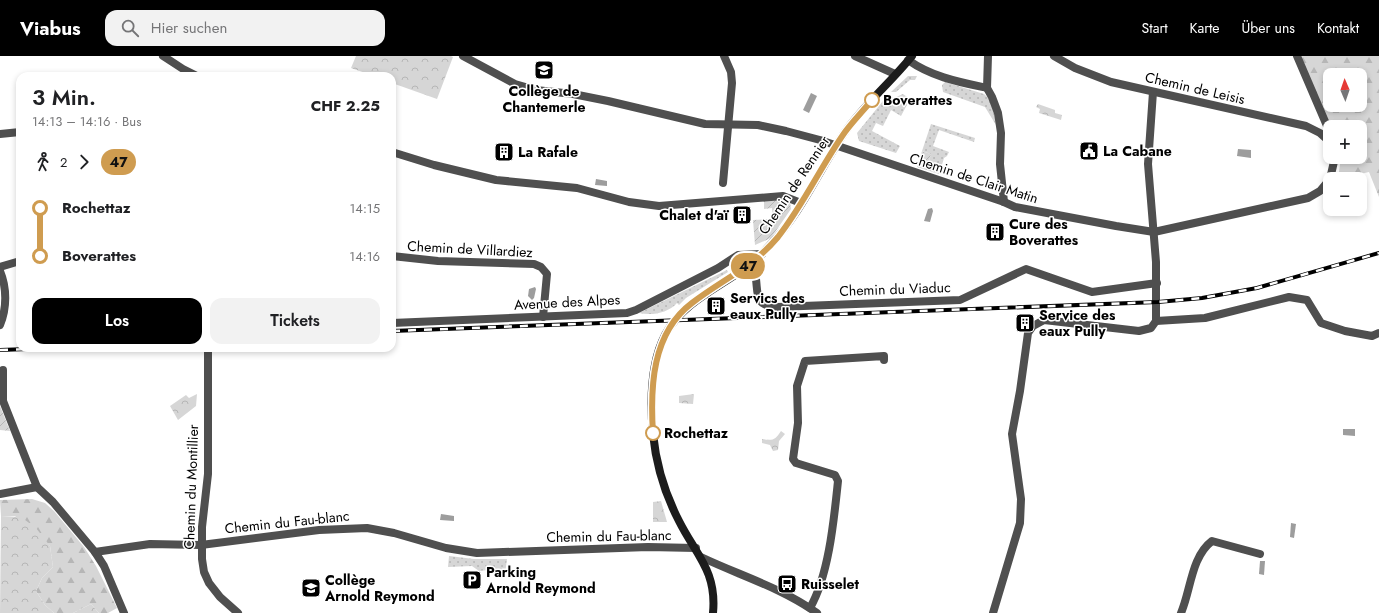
<!DOCTYPE html>
<html lang="de">
<head>
<meta charset="utf-8">
<style>
	:root { --surface:#fff; --page:#f2f2f2; --text:#202124; --muted:#757577; --accent:#000 }
	body { margin:0; font-family:Jost,sans-serif; background:var(--page); color:var(--text); height:100vh; display:flex; flex-direction:column; font-size:15px; white-space:nowrap }
	* { box-sizing:border-box; margin:0 }
	p { font-size:13px; color:var(--muted) }
	.icon { flex:none; width:22px; height:22px; fill:none; stroke:currentColor; stroke-width:2; stroke-linecap:round; stroke-linejoin:round }
	.map { position:relative; flex:1; overflow:hidden }
	.side { position:absolute; left:16px; top:16px; width:380px; height:280px; display:flex; flex-direction:column; background:var(--surface); border-radius:12px; box-shadow:0 2px 6px #0003 }
	.side>* { flex:none }
	.badge { padding:0 8px; border-radius:13px; font-size:14px; line-height:26px }
	.needle { width:26px; rotate:358deg }
	.tools { position:absolute; left:1323px; top:12px; display:grid; gap:8px }
	.tools a { display:grid; place-items:center; width:44px; height:44px; border-radius:8px; background:var(--surface); box-shadow:0 2px 6px #0003; font-size:20px }
	.map>.badge { position:absolute; translate:-50% -50%; box-shadow:0 0 0 2px #fff }
	.legs { display:flex; align-items:center; gap:6px; height:44px; padding:0 16px; font-size:13px }
	.legs p { margin-inline-start:auto }
	.overview { display:flex; align-items:center; justify-content:space-between; height:68px; padding:0 16px }
	h1 { font-size:22px; font-weight:600; line-height:30px }
	.action { display:flex; gap:8px; margin-top:auto; padding:8px 16px }
	.action a { flex:1; height:46px; border-radius:12px; background:var(--accent); color:#fff; font-size:16px; font-weight:600; line-height:46px; text-align:center }
	.action a+a { background:var(--page); color:var(--text) }
	ul { padding:0 16px; list-style:none }
	li { display:flex; align-items:center; gap:14px; height:48px; font-size:15px }
	li i { display:grid; place-items:center; width:6px; height:100%; margin:0 5px; background:currentColor }
	li i::after { content:''; width:10px; height:10px; margin:-5px; border:3px solid; border-radius:50%; background:var(--surface) }
	li p { margin-inline-start:auto }
	li:first-child i { background:linear-gradient(#0000 50%,currentColor 0) }
	li:last-child i { background:linear-gradient(currentColor 50%,#0000 0) }
	header { display:flex; align-items:center; gap:24px; box-sizing:border-box; height:56px; padding:0 20px; background:var(--accent); color:#fff }
	header strong { font-size:19px }
	nav { display:flex; gap:22px; margin-inline-start:auto; font-size:14px }
	.search { width:280px; height:36px; background:var(--page); display:flex; align-items:center; gap:10px; box-sizing:border-box; padding:0 14px; border-radius:12px; color:var(--muted); font-size:15px }
	.map>svg:first-child { display:block }
	.grass { fill:url(#grass-dots) }
	.forest { fill:url(#forest-firs); fill-rule:evenodd }
	.park { fill:url(#park-crowns) }
	.garden { fill:url(#garden-furrows) }
	.water { fill:#9d9d9d }
	.lines { fill:none; stroke-linecap:round; stroke-linejoin:round }
	.street { stroke:#4f4f4f; stroke-width:8 }
	.secondary { stroke:#1c1c1c; stroke-width:8 }
	.rail-casing { stroke:#000; stroke-width:4 }
	.rail { stroke:#fff; stroke-width:2.5; stroke-dasharray:8; stroke-linecap:butt }
	.line-1-casing { stroke:#fff; stroke-width:9 }
	.line-1 { stroke:#cf9c50; stroke-width:6 }
	.stop-1-dot { fill:#fff; stroke:#cf9c50; stroke-width:2 }
	.labels { text-anchor:middle; dominant-baseline:central; stroke-width:3; stroke-linejoin:round; paint-order:stroke }
	.street-label { font-size:14px; fill:#000; stroke:#fff }
	.poi-label { font-size:14px; font-weight:bold; fill:#000; stroke:#fff; text-anchor:start }
	.stop-label { font-size:14px; font-weight:bold; fill:#000; stroke:#fff; text-anchor:start }
</style>
</head>
<body>
<header>
<strong>Viabus</strong>
<div class="search"><svg class="icon" aria-label="search" viewBox="0 0 24 24"><circle cx="10" cy="10" r="6"/><path d="M15 15l6 6"/></svg>Hier suchen</div>
<nav><a>Start</a><a>Karte</a><a>Über uns</a><a>Kontakt</a></nav>
</header>
<div class="map">
<svg width="1379" height="557" viewBox="0 0 1379 557">
	<defs>
		<pattern id="grass-dots" width="8" height="8" patternUnits="userSpaceOnUse"><rect width="8" height="8" fill="#d6d6d6"/><path d="M2 2h.1M6 6h.1" fill="none" stroke="#b6b6b6" stroke-width="1.8" stroke-linecap="round"/></pattern>
		<pattern id="forest-firs" width="22" height="20" patternUnits="userSpaceOnUse"><rect width="22" height="20" fill="#d6d6d6"/><path d="M5 1l3.5 6h-7zM16 11l3.5 6h-7z" fill="#b6b6b6"/></pattern>
		<pattern id="park-crowns" width="20" height="18" patternUnits="userSpaceOnUse"><rect width="20" height="18" fill="#d6d6d6"/><path d="M2 6a3 3 0 1 1 6 0M12 15a3 3 0 1 1 6 0" fill="none" stroke="#b6b6b6"/></pattern>
		<pattern id="garden-furrows" width="10" height="10" patternUnits="userSpaceOnUse"><rect width="10" height="10" fill="#d6d6d6"/><path d="M-1 1l2-2M0 10L10 0M9 11l2-2" fill="none" stroke="#b6b6b6"/></pattern>
	</defs>
	<rect width="100%" height="100%" fill="#fff"/>
	<g class="grass">
		<polygon points="908,20 917,20 915,24 910,24 896,36 891,36"/>
		<path d="M945,26l39,12c10,8 11,19 12,31l-11,-18 -42,-15 -1,-7z"/>
		<polygon points="903,38 910,43 901,60 891,54 883,70 876,67 872,75 900,90 896,97 859,85 857,77 887,40 894,42"/>
		<polygon points="931,68 975,82 974,86 939,74 933,90 949,96 947,100 944,102 941,112 928,108 931,98 922,95"/>
		<path d="M727,214l1,2 -42,26 -7,7 -2,-2c-9,10 -25,13 -38,10z"/>
		<polygon points="449,500 474,503 507,503 505,518 499,513 479,515 472,510 448,511"/>
	</g>
	<g class="forest">
		<path d="M1299,0h80v141l-10,-25 -31,7 3,-22h19v-30h-30zM1330,19h30v30h-30z"/>
		<polygon points="32,443 45,447 54,455 84,491 96,510 117,552 108,557 99,557 91,548 73,557 54,557 45,549 36,535 42,522 53,511 50,490 15,460 1,460 0,444"/>
	</g>
	<g class="park">
		<polygon points="356,0 451,0 453,1 437,43 392,27 392,20 374,20 351,12"/>
		<polygon points="1038,48 1055,54 1055,57 1062,59 1061,64 1039,57 1040,53 1036,51"/>
		<polygon points="197,338 196,350 178,364 170,350 186,339 189,342"/>
		<polygon points="694,338 693,348 679,347 679,340"/>
		<path d="M781,375l4,3 -6,7 -1,9 -5,1 -3,-6 -8,-2v-4c11,2 13,1 19,-8z"/>
		<polygon points="661,445 667,466 653,466 653,446"/>
		<polygon points="1,460 21,461 36,472 50,490 53,511 42,522 36,535 45,549 54,557 0,557"/>
		<polygon points="91,548 99,557 73,557"/>
	</g>
	<g class="garden">
		<polygon points="922,95 931,98 928,108 941,112 939,118 917,111"/>
		<polygon points="783,143 790,146 791,153 771,182 755,189 753,164 773,163 772,152 764,153 764,145"/>
		<polygon points="0,350 10,375 0,374"/>
	</g>
	<g class="water">
		<polygon points="811,37 817,40 809,57 803,54"/>
		<polygon points="1238,93 1251,94 1251,102 1237,100"/>
		<polygon points="596,123 607,125 607,130 595,129"/>
		<polygon points="932,152 933,155 930,166 924,165 928,153"/>
		<polygon points="532,232 535,231 536,233 534,242 532,244 528,240 529,233"/>
		<polygon points="1343,373 1355,373 1355,380 1343,379"/>
		<polygon points="441,458 454,460 454,465 440,464"/>
		<polygon points="1291,467 1296,468 1294,482 1290,481"/>
		<polygon points="1260,505 1265,505 1264,519 1259,518"/>
	</g>
	<g class="lines">
		<g class="street">
			<polyline points="163,0 183,13 197,20"/>
			<polyline points="463,0 515,28 536,34 573,38 608,45 705,68 758,69 786,75 820,84 1004,146 1015,151 1116,170 1154,176 1308,142 1320,135 1330,123"/>
			<polyline points="855,0 895,18"/>
			<polyline points="988,0 987,32 992,41 998,57 1001,77 1000,108 1004,146"/>
			<polyline points="1054,0 1075,12 1111,26 1306,70 1320,77 1330,86"/>
			<polyline points="1297,0 1330,77"/>
			<path d="M908,4c24,17 51,22 79,28"/>
			<polyline points="0,78 20,76"/>
			<polyline points="392,96 434,109 496,124 577,132 629,146 659,150 783,140 801,147"/>
			<polyline points="1330,123 1335,101"/>
			<polyline points="723,127 732,27 731,16 724,0"/>
			<polyline points="392,200 438,205 534,208 541,211 547,218 543,261"/>
			<path d="M750,208c2,5 5,10 6,15 2,17 -1,27 21,28l183,-7 66,-31 66,23 65,-9"/>
			<polyline points="0,211 20,205"/>
			<path d="M0,215c7,17 7,37 0,54"/>
			<polyline points="1156,265 1205,262 1289,241 1307,244 1321,267 1345,275 1372,280 1379,277"/>
			<polyline points="392,267 627,257 636,254 718,212 738,199 762,198"/>
			<polyline points="208,293 208,418 202,471 202,503 204,516 209,527 220,541 238,557"/>
			<polyline points="3,314 3,345 37,431 53,446 95,496 104,510 124,557"/>
			<polyline points="0,438 37,431"/>
			<polyline points="95,496 150,488 201,489 319,474 367,472 394,477 446,492 477,497 648,491 696,492"/>
			<path d="M701,501c40,19 79,30 116,56"/>
			<path d="M810,552c19,-33 24,-89 28,-127l-3,-6 -39,-12 -3,-4 5,-36 -1,-37 8,-25 79,-5v4"/>
			<polyline points="993,557 1020,467 1021,443 1012,378 1020,335 1028,277 1033,270 1044,264 1139,275 1151,272 1156,265 1156,206 1148,108 1153,36"/>
			<path d="M1181,557c10,-23 10,-56 31,-72l48,13"/>
		</g>
		<path class="secondary" d="M713,557c4,-42 -17,-58 -34,-92 -14,-27 -23,-57 -26,-87 -3,-32 -3,-70 12,-99 17,-31 49,-45 76,-64 11,-7 21,-17 30,-27 31,-32 49,-76 74,-112 20,-28 46,-50 67,-76"/>
		<g class="rail-casing">
			<g id="rail">
				<polyline points="392,275 1158,246 1202,242 1257,232 1379,197"/>
				<polyline points="0,294 55,292"/>
			</g>
		</g>
		<use href="#rail" class="rail"/>
	</g>
	<g class="lines">
		<g class="line-1-casing">
			<path id="line-1" d="M653,377c-3,-46 -1,-100 39,-130 31,-24 60,-35 86,-66 26,-33 43,-71 67,-105 8,-11 18,-21 27,-32"/>
		</g>
		<use href="#line-1" class="line-1"/>
	</g>
	<defs>
		<g id="school-square" transform="scale(1)"><rect x="-9" y="-9" width="18" height="18" rx="4" fill="#000" stroke="#fff"/><path d="M0-5L7-2L0 1L-7-2ZM-4 1L0 2.5L4 1V4Q0 6-4 4Z" fill="#fff"/></g>
		<g id="civic-square" transform="scale(1)"><rect x="-9" y="-9" width="18" height="18" rx="4" fill="#000" stroke="#fff"/><path d="M-.6-6.5H3V-4.5H.6V-3L4-1V1h2V6H-6V1h2V-1L-.6-3ZM-1.2 2.5V6h2.4V2.5Z" fill="#fff"/></g>
		<g id="building-square" transform="scale(1)"><rect x="-9" y="-9" width="18" height="18" rx="4" fill="#000" stroke="#fff"/><path d="M-4-6H4V6H1V3H-1V6H-4ZM-2.5-4.3h1.7v1.8h-1.7ZM.8-4.3h1.7v1.8H.8ZM-2.5-1h1.7V.8h-1.7ZM.8-1h1.7V.8H.8Z" fill="#fff"/></g>
		<g id="parking-square" transform="scale(1)"><rect x="-9" y="-9" width="18" height="18" rx="4" fill="#000" stroke="#fff"/><path d="M-3.5-5.5H1a3.5 3.5 0 0 1 0 7H-1V5.5H-3.5ZM-1-3.4V-.6H.8a1.4 1.4 0 0 0 0-2.8Z" fill="#fff"/></g>
		<g id="bus-square" transform="scale(1)"><rect x="-9" y="-9" width="18" height="18" rx="4" fill="#000" stroke="#fff"/><path d="M-5-6H5V4H4V6H2V4H-2V6H-4V4H-5ZM-3.5-4V0h7V-4ZM-3.5 1.2v1.5H-2V1.2ZM2 1.2v1.5H3.5V1.2Z" fill="#fff"/></g>
	</defs>
	<g fill-rule="evenodd">
		<use href="#school-square" x="544" y="14"/>
		<use href="#civic-square" x="1089" y="95"/>
		<use href="#building-square" x="504" y="96"/>
		<use href="#building-square" x="742" y="159"/>
		<use href="#building-square" x="995" y="176"/>
		<use href="#building-square" x="716" y="250"/>
		<use href="#building-square" x="1025" y="267"/>
		<use href="#parking-square" x="472" y="524"/>
		<use href="#bus-square" x="787" y="528"/>
		<use href="#school-square" x="311" y="532"/>
	</g>
	<g class="stop-1-dot">
		<circle cx="872" cy="44" r="7"/>
		<circle cx="653" cy="377" r="7"/>
	</g>
	<g class="labels">
		<g class="street-label">
			<text transform="translate(1195 32) rotate(13)">Chemin de Leisis</text>
			<text transform="translate(974 122) rotate(18)">Chemin de Clair Matin</text>
			<text transform="translate(794 129) rotate(-56)">Chemin de Rennier</text>
			<text transform="translate(470 193) rotate(3)">Chemin de Villardiez</text>
			<text transform="translate(895 233) rotate(-2)">Chemin du Viaduc</text>
			<text transform="translate(567 246) rotate(-3)">Avenue des Alpes</text>
			<text transform="translate(191 431) rotate(-88)">Chemin du Montillier</text>
			<text transform="translate(287 466) rotate(-6)">Chemin du Fau-blanc</text>
			<text transform="translate(609 480) rotate(-1)">Chemin du Fau-blanc</text>
		</g>
		<g class="poi-label">
			<text x="544" y="35" text-anchor="middle">Collège de<tspan x="544" dy="16">Chantemerle</tspan></text>
			<text x="1103" y="95">La Cabane</text>
			<text x="518" y="96">La Rafale</text>
			<text x="728" y="159" text-anchor="end">Chalet d'aï</text>
			<text x="1009" y="168">Cure des<tspan x="1009" dy="16">Boverattes</tspan></text>
			<text x="730" y="242">Servics des<tspan x="730" dy="16">eaux Pully</tspan></text>
			<text x="1039" y="259">Service des<tspan x="1039" dy="16">eaux Pully</tspan></text>
			<text x="486" y="516">Parking<tspan x="486" dy="16">Arnold Reymond</tspan></text>
			<text x="325" y="524">Collège<tspan x="325" dy="16">Arnold Reymond</tspan></text>
			<text x="801" y="528">Ruisselet</text>
		</g>
		<g class="stop-label">
			<text x="883" y="44">Boverattes</text>
			<text x="664" y="377">Rochettaz</text>
		</g>
	</g>
</svg>
<div class="tools">
<a><svg class="needle" viewBox="-14 -14 28 28"><path d="M0-13l5 13h-10z" fill="#e53935"/><path d="M0 13l5-13h-10z" fill="#757577"/></svg></a>
<a>+</a>
<a>−</a>
</div>
<b class="badge" style="left:748px;top:210px;background:#cf9c50;color:#111">47</b>
<section class="side">
<div class="overview"><div><h1>3 Min.</h1><p>14:13 – 14:16 · Bus</p></div><b>CHF 2.25</b></div>
<div class="legs"><svg class="icon" aria-label="walk" viewBox="0 0 24 24"><circle cx="13" cy="4" r="2"/><path d="M13 8l-2 6 4 7M11 14l-3 7M7 12l3-4h3l4 4"/></svg>2<svg class="icon" aria-label="forward" viewBox="0 0 24 24"><path d="M9 5l7 7-7 7"/></svg><b class="badge" style="background:#cf9c50;color:#111">47</b></div>
<ul>
<li><i style="color:#cf9c50"></i><b>Rochettaz</b><p>14:15</p></li>
<li><i style="color:#cf9c50"></i><b>Boverattes</b><p>14:16</p></li>
</ul>
<div class="action"><a>Los</a><a>Tickets</a></div>
</section>
</div>
</body>
</html>
